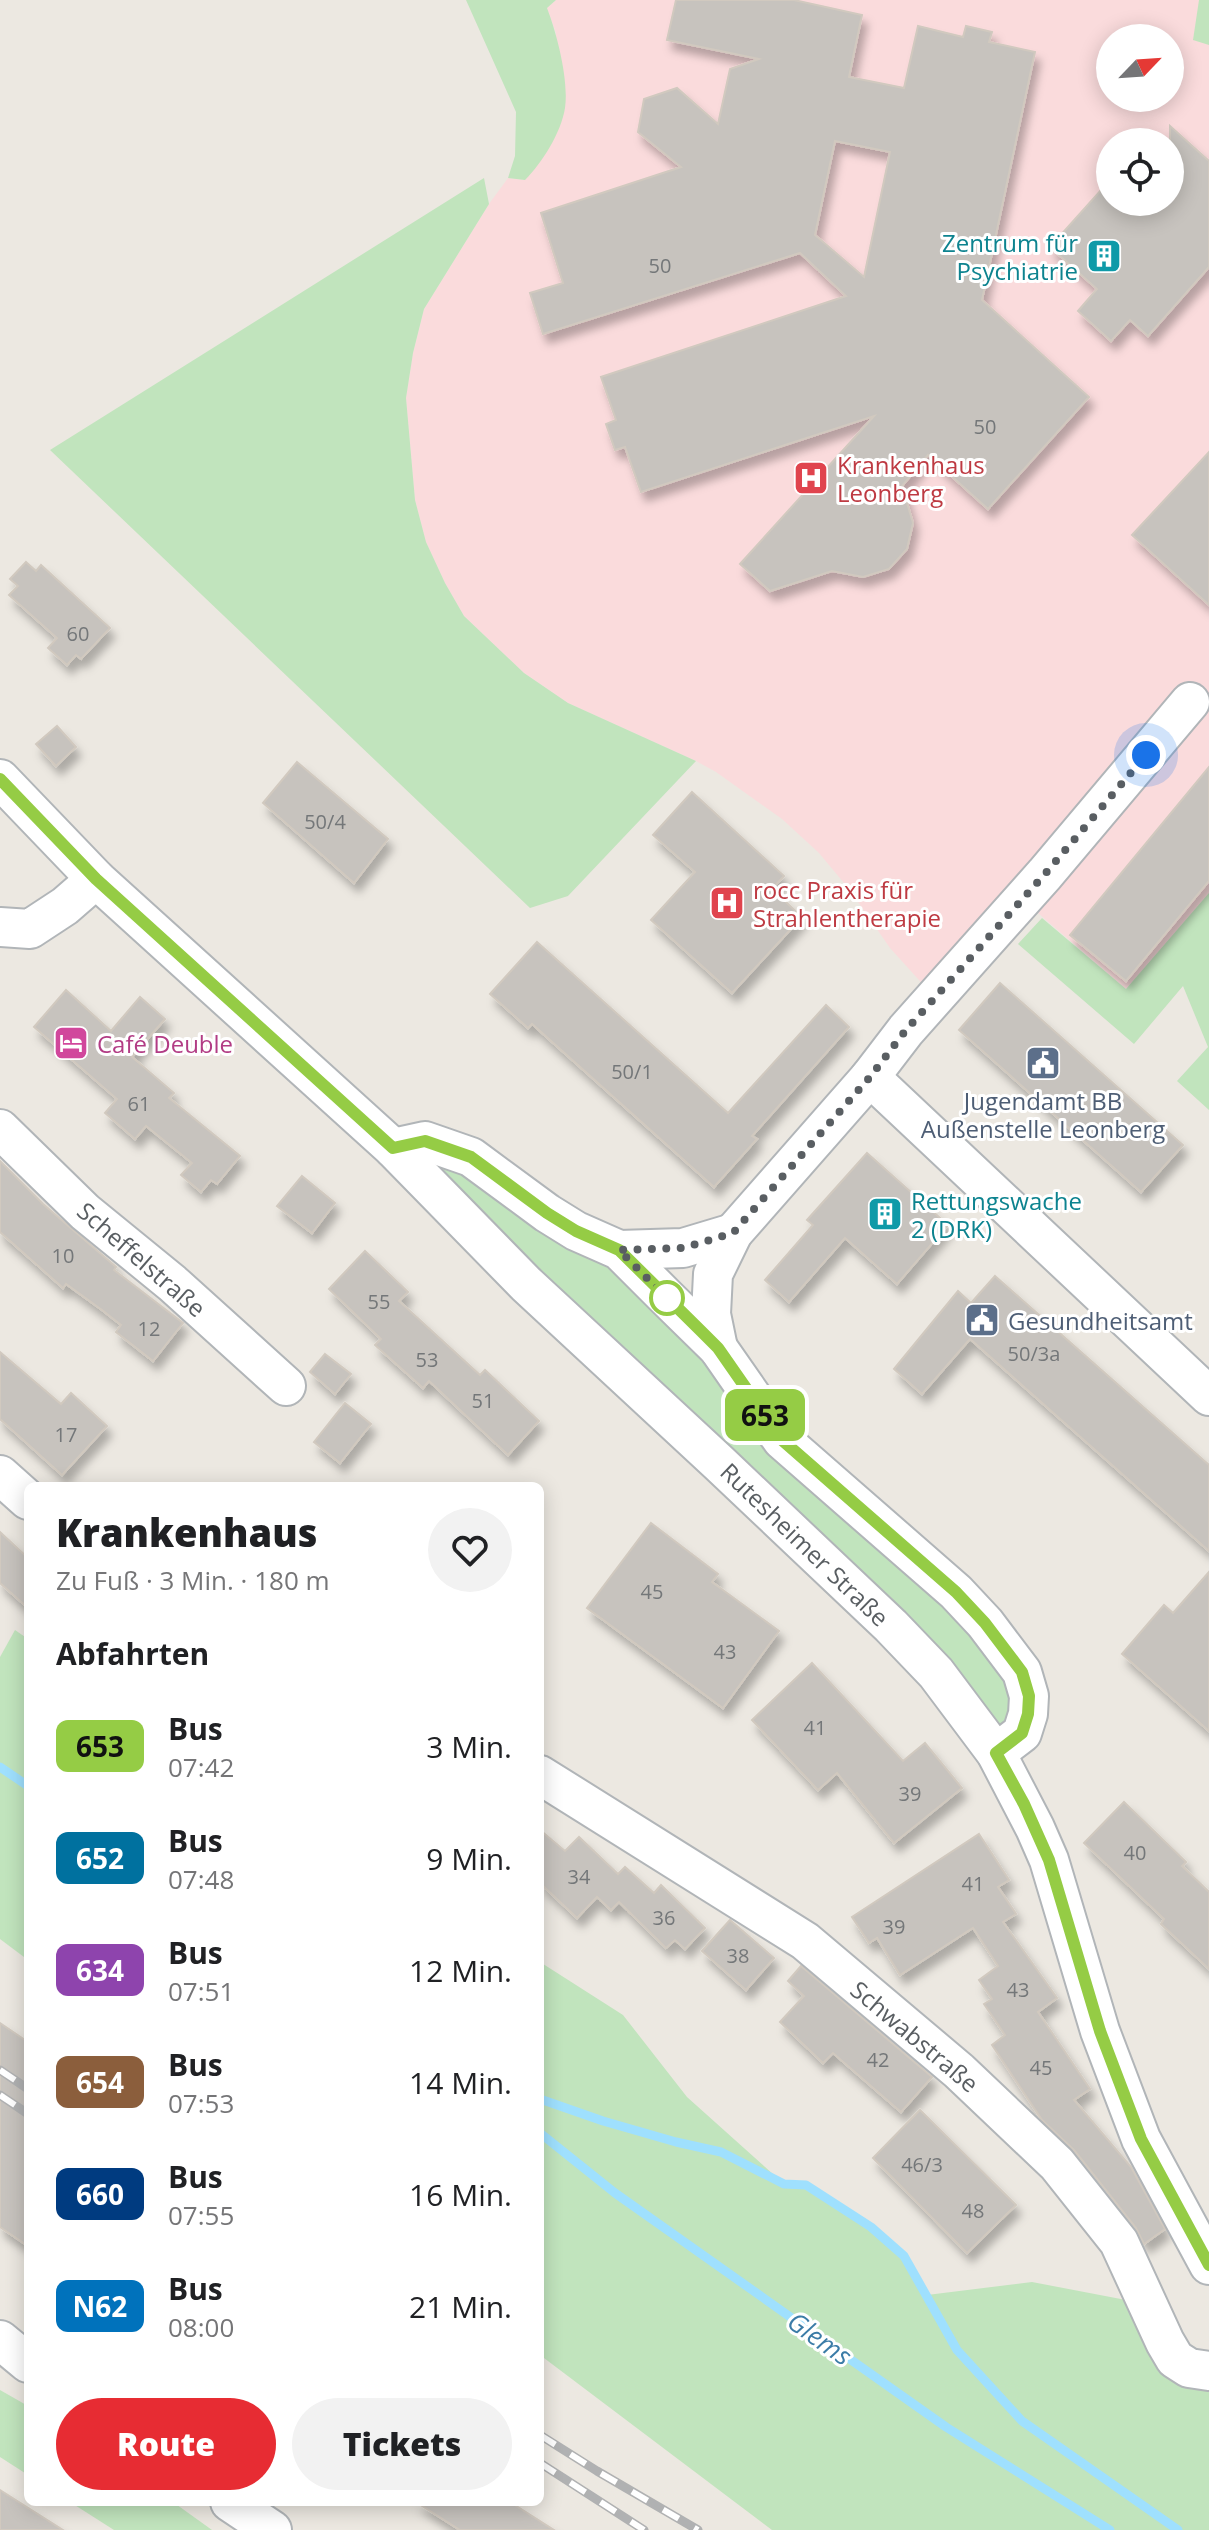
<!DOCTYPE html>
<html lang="de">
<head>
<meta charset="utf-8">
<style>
	:root { --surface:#fff; --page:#f2f2f2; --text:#202124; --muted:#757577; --accent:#e72c33 }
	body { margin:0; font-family:"Open Sans",sans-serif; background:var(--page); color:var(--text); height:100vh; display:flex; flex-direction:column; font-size:30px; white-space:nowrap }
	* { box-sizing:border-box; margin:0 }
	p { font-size:26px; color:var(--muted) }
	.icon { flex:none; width:44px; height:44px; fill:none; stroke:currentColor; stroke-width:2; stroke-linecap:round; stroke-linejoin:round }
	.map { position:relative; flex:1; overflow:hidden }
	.drawer { position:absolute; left:24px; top:1482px; width:520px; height:1024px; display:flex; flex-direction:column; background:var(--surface); border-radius:12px; box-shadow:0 4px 20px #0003 }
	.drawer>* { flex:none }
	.badge { padding:0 16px; border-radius:12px; font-size:28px; line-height:52px }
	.needle { width:52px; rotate:65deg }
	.fabs { position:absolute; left:1096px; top:24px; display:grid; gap:16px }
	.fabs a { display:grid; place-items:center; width:88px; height:88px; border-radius:50%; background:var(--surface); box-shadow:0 4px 20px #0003; font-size:40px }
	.you { position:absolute; width:40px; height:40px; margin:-20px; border:6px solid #fff; border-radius:50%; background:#1a73e8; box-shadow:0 0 0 12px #1a73e833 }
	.map>.badge { position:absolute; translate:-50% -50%; box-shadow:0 0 0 4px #fff }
	h2 { padding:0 32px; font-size:30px; line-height:72px }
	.round { display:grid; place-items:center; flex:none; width:84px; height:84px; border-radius:42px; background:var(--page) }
	.head { display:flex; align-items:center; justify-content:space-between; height:136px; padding:0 32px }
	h1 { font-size:38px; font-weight:800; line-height:60px }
	.cta { display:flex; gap:16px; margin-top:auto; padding:16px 32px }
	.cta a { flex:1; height:92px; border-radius:48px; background:var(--accent); color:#fff; font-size:32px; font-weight:800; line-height:92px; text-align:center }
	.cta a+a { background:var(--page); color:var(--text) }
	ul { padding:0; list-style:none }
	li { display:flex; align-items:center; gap:24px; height:112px; padding:0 32px }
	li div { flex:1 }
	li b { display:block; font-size:30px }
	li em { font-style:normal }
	li .badge { min-width:88px; font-weight:700; text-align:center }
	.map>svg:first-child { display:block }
	.medical { fill:#fadbdc; fill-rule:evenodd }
	.green { fill:#c1e4bd }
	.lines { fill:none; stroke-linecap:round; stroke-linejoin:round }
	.stream { stroke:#9fe0fe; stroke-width:9 }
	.building { fill:#c7c3be; stroke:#d1c9bf; stroke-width:2; fill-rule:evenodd; filter:url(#shadow) }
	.minor-casing { stroke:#b1b5b8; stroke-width:42 }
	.minor { stroke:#fff; stroke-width:38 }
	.rail-casing { stroke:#b0b1b2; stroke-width:9 }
	.rail { stroke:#fff; stroke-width:6; stroke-dasharray:18; stroke-linecap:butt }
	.line-casing { stroke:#fff; stroke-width:18 }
	.line { stroke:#95cc45; stroke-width:12 }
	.walk { stroke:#595e62; stroke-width:8; stroke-dasharray:0 14.4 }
	.stop-dot { fill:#fff; stroke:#95cc45; stroke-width:4 }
	.labels { text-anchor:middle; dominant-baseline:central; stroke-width:6; stroke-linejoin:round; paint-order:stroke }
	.number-label { font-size:20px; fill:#747779 }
	.culture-label { font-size:24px; fill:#0d838f; stroke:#fff; text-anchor:end }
	.health-label { font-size:24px; fill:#be3a42; stroke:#fff; text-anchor:start }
	.hotel-label { font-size:24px; fill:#b23c85; stroke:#fff; text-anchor:start }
	.service-label { font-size:24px; fill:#4e5e75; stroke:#fff }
	.street-label { font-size:24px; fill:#595e62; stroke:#fff }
	.water-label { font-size:26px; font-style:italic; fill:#3b7ca7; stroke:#fff }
</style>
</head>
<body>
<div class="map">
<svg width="1209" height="2530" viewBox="0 0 1209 2530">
	<defs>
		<filter id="shadow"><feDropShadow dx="5" dy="9" stdDeviation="4" flood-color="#0004"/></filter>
	</defs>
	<rect width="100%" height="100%" fill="#ece8e1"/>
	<path class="medical" d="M556,0h653v893l-83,96 -110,-95 -88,96 -38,-42 -41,-59 -30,-36 -37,-34 -66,-47 -20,-11 -128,-58 -44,-30 -60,-57 -19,-33 -19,-41 -11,-42 -9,-102 7,-45 11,-44 65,-105 19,-26 17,2 31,-147 -9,-25zM1110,38h60v60h-60zM1110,142h60v60h-60z"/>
	<g class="green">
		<path d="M466,0h90l-9,8c10,26 22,72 18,100 -4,25 -23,55 -40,72l-17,-2 7,-22 1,-44z"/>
		<polygon points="1199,0 1209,0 1209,45 1193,40"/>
		<polygon points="484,178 489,204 424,309 413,353 406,398 415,500 426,542 445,583 464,616 524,673 568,703 696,761 568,896 530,908 50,450"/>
		<polygon points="1209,893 1209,1110 1177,1081 1208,1047 1183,986 1134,1044 1018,944 1042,918 1126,989"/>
		<polygon points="425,1141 576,1231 1022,1672 996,1753 449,1204"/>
		<polygon points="15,1630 28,1639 28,1960 0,1939 0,1657"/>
		<polygon points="540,1962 623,2015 687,2097 784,2184 806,2185 871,2227 904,2256 927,2295 1032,2282 1126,2300 1209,2371 1209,2530 772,2530 540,2355"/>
		<polygon points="0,2390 28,2406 28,2475 0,2457"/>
		<polygon points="70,2502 173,2502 212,2530 114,2530"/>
	</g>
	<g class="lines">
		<g class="stream">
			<polyline points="0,1767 28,1786"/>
			<polyline points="540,2099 603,2121 676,2142 721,2152 784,2184 806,2185 871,2227 904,2256 957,2350 1022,2421 1178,2530"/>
			<polyline points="540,2133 615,2193 946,2427 1110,2530"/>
		</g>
	</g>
	<g class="building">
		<path d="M676,0h118l68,15 -13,62 55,11 14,-62 45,11 3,-11 26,6 -3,10 46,10 -53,248 107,97 -101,112 -60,-54 -26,31 11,37 -6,26 -18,20 -26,8 -31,-6 -62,20 -30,-27 134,-148 -233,76 -16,-45 -10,3 -9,-26 10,-4 -15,-43 245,-81 -46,-43 -257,81 -13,-41 33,-10 -22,-70 140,-46 -43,-35 6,-33 33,-11 41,36 12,-55 29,-10 -92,-19zM835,141l55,11 -26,125 -49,-42z"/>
		<polygon points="1170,126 1209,161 1209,267 1148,336 1130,320 1111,341 1078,311 1097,289 1050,247 1110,180 1110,202 1170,202"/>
		<polygon points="1209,452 1209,605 1132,535"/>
		<polygon points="26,562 36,571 41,565 110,628 81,659 76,655 67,665 48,648 57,638 9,595 18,586 10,579"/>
		<polygon points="57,726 76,747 56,766 36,744"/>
		<polygon points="297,762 388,839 354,883 263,803"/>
		<polygon points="1209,767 1209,881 1126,981 1070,935"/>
		<polygon points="692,792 784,876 772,889 802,917 732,993 651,920 695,872 653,835"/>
		<polygon points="537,942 728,1113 826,1005 849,1027 752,1136 757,1139 714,1187 532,1024 528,1028 490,994"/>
		<polygon points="1000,983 1183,1145 1141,1192 959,1030"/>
		<polygon points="66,990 111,1031 140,997 165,1019 132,1057 174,1093 169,1098 240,1156 217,1184 211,1180 201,1192 181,1175 192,1163 146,1126 135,1139 105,1113 117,1099 34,1027"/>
		<polygon points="867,1153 948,1225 897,1284 845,1238 789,1302 765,1280 813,1225 807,1220"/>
		<polygon points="0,1161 43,1204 116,1267 114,1270 183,1323 153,1361 116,1332 121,1325 102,1310 66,1284 63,1288 0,1232"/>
		<polygon points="302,1176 335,1203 312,1233 277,1206"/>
		<polygon points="365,1251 408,1292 399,1301 480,1375 485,1370 539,1421 508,1455 429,1381 423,1388 375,1345 381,1339 329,1289"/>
		<polygon points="995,1276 1209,1465 1209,1551 970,1339 922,1394 894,1369 958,1291 971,1303"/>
		<polygon points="0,1352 61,1404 71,1393 107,1426 62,1475 0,1419"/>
		<polygon points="325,1354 351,1374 335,1394 310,1372"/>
		<polygon points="345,1403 371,1424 340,1463 314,1442"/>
		<polygon points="651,1523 718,1574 712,1582 779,1631 723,1708 587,1608"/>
		<polygon points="0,1532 28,1558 28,1608 0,1583"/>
		<polygon points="1209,1572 1209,1731 1122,1654 1164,1605 1173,1613"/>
		<polygon points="812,1663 903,1761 925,1743 962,1788 894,1843 837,1773 818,1790 752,1720"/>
		<polygon points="1124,1802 1186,1862 1182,1866 1209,1892 1209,1969 1161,1924 1164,1919 1084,1843"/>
		<polygon points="540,1830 565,1851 579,1837 618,1874 625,1867 654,1893 661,1885 705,1928 685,1949 675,1940 666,1948 619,1902 611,1910 597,1897 577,1918 540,1883"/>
		<polygon points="979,1834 1009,1880 998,1887 1016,1914 1003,1922 1057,1998 1038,2012 1090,2089 1074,2100 1131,2167 1165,2229 1144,2244 1136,2228 1074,2150 1042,2120 992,2045 1005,2035 984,2004 992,1999 979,1980 998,1966 973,1928 900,1975 877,1938 869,1943 852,1917"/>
		<polygon points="730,1920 774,1958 746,1990 702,1951"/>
		<polygon points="801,1966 932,2077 901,2112 833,2053 823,2063 780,2022 804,1996 788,1981"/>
		<polygon points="0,2023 28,2042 28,2246 0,2227"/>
		<polygon points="920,2110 1016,2205 967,2253 873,2158"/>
		<polygon points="0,2490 63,2530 0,2530"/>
		<polygon points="416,2502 510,2502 554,2530 460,2530"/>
	</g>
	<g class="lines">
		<g class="minor-casing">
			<g id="minor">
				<polyline points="0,779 96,879 393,1148 526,1284 719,1463 891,1626 936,1673 996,1753 1035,1828 1049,1860 1100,2031 1141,2139 1209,2265"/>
				<polyline points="0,927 30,929 65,906 96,879"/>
				<polyline points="870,1077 1209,1396"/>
				<polyline points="0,1129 85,1212 172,1283 286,1386"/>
				<polyline points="393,1148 425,1141 471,1157 547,1213 576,1231 619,1250 667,1298 718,1348 782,1440 956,1592 985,1623 1022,1672 1029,1696 1028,1714 1022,1733 996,1753"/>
				<polyline points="619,1250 683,1248 733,1233"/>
				<polyline points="718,1348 711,1314 713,1274 733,1233 870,1077 906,1030 1045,874 1190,702"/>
				<polyline points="0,1475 28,1500"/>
				<polyline points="540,1775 805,1941 959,2071 1057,2164 1119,2242 1165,2342 1175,2359 1189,2368 1209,2371"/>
				<polyline points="0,2340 28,2363"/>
				<polyline points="230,2502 272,2530"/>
			</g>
		</g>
		<use href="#minor" class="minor"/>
		<g class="rail-casing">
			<g id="rail">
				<polyline points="0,2070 28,2089"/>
				<polyline points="0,2095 28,2114"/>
				<polyline points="540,2435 597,2471 698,2530"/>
				<polyline points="540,2463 644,2530"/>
			</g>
		</g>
		<use href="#rail" class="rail"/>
	</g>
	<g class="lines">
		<g class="line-casing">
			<polyline id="line" points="0,779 96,879 393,1148 425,1141 471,1157 547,1213 576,1231 619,1250 701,1331 718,1348 782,1440 956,1592 985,1623 1022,1672 1029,1696 1028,1714 1022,1733 996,1753 1024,1804 1049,1860 1100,2031 1141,2139 1209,2265"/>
		</g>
		<use href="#line" class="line"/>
		<polyline class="walk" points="667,1298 619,1250 683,1248 733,1233 870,1077 906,1030 1045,874 1146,755"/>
	</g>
	<defs>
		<g id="building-square" transform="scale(1.8)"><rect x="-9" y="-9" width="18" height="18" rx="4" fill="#0f9aa8" stroke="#fff"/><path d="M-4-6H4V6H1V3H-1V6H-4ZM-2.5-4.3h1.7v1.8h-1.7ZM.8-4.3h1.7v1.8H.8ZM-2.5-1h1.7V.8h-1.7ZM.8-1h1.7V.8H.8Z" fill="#fff"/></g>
		<g id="hospital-square" transform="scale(1.8)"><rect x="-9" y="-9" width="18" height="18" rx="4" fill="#e0444e" stroke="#fff"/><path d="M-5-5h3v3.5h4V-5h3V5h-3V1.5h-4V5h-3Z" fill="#fff"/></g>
		<g id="hotel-square" transform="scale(1.8)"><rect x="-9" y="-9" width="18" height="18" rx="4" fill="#d1479c" stroke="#fff"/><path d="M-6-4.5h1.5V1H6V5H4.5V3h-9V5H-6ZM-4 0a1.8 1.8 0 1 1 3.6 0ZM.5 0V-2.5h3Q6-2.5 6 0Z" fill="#fff"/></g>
		<g id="civic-square" transform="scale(1.8)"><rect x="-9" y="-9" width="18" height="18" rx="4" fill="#5c6f8a" stroke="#fff"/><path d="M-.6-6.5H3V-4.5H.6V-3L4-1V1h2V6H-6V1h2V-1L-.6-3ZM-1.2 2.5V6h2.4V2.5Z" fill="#fff"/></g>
	</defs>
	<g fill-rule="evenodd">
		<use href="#building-square" x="1104" y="256"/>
		<use href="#hospital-square" x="811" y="478"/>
		<use href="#hospital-square" x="727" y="903"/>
		<use href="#hotel-square" x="71" y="1043"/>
		<use href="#civic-square" x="1043" y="1063"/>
		<use href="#building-square" x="885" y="1214"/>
		<use href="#civic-square" x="982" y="1320"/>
	</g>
	<circle class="stop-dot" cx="667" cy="1298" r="16"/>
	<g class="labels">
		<g class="number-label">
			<text x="660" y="265">50</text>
			<text x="985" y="426">50</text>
			<text x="78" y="633">60</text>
			<text x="325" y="821">50/4</text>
			<text x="632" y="1071">50/1</text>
			<text x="139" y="1103">61</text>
			<text x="63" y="1255">10</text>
			<text x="379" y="1301">55</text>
			<text x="149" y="1328">12</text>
			<text x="1034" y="1353">50/3a</text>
			<text x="427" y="1359">53</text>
			<text x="483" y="1400">51</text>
			<text x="66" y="1434">17</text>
			<text x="652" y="1591">45</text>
			<text x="725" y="1651">43</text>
			<text x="815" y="1727">41</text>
			<text x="910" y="1793">39</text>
			<text x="1135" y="1852">40</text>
			<text x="579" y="1876">34</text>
			<text x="973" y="1883">41</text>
			<text x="664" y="1917">36</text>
			<text x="894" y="1926">39</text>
			<text x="738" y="1955">38</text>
			<text x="1018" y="1989">43</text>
			<text x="878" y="2059">42</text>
			<text x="1041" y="2067">45</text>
			<text x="922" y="2164">46/3</text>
			<text x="973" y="2210">48</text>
		</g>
		<g class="culture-label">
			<text x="1078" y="242">Zentrum für<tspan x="1078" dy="28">Psychiatrie</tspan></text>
			<text x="911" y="1200" text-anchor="start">Rettungswache<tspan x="911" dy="28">2 (DRK)</tspan></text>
		</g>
		<g class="health-label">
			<text x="837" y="464">Krankenhaus<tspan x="837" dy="28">Leonberg</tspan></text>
			<text x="753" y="889">rocc Praxis für<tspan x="753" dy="28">Strahlentherapie</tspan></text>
		</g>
		<g class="hotel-label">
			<text x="97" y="1043">Café Deuble</text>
		</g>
		<g class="service-label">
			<text x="1043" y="1100">Jugendamt BB<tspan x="1043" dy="28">Außenstelle Leonberg</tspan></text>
			<text x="1008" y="1320" text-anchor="start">Gesundheitsamt</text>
		</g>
		<g class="street-label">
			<text transform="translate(142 1259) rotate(41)">Scheffelstraße</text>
			<text transform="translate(805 1544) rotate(44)">Rutesheimer Straße</text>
			<text transform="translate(915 2036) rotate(40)">Schwabstraße</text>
		</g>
		<g class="water-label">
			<text transform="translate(820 2338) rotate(35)">Glems</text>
		</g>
	</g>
</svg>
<div class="fabs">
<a><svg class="needle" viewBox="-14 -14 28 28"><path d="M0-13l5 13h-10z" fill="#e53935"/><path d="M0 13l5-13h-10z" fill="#757577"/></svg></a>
<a><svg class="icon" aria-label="locate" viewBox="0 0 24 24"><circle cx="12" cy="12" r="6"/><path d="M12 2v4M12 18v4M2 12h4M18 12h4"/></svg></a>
</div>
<div class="you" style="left:1146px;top:755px"></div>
<b class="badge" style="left:765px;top:1415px;background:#95cc45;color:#111">653</b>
<section class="drawer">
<div class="head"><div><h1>Krankenhaus</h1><p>Zu Fuß · 3 Min. · 180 m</p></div><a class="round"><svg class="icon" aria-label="heart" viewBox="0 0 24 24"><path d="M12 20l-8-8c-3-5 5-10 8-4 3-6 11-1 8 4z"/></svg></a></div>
<h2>Abfahrten</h2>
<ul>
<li><span class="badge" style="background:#95cc45;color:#111">653</span><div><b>Bus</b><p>07:42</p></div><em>3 Min.</em></li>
<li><span class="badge" style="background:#00719f;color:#fff">652</span><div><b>Bus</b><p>07:48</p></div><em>9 Min.</em></li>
<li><span class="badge" style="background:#8e44ad;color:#fff">634</span><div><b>Bus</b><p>07:51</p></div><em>12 Min.</em></li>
<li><span class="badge" style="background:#8b5e3c;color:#fff">654</span><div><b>Bus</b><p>07:53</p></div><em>14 Min.</em></li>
<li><span class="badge" style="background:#003b80;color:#fff">660</span><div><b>Bus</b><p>07:55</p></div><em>16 Min.</em></li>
<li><span class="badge" style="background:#0072bc;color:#fff">N62</span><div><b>Bus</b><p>08:00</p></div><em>21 Min.</em></li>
</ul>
<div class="cta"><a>Route</a><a>Tickets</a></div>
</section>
</div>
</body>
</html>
